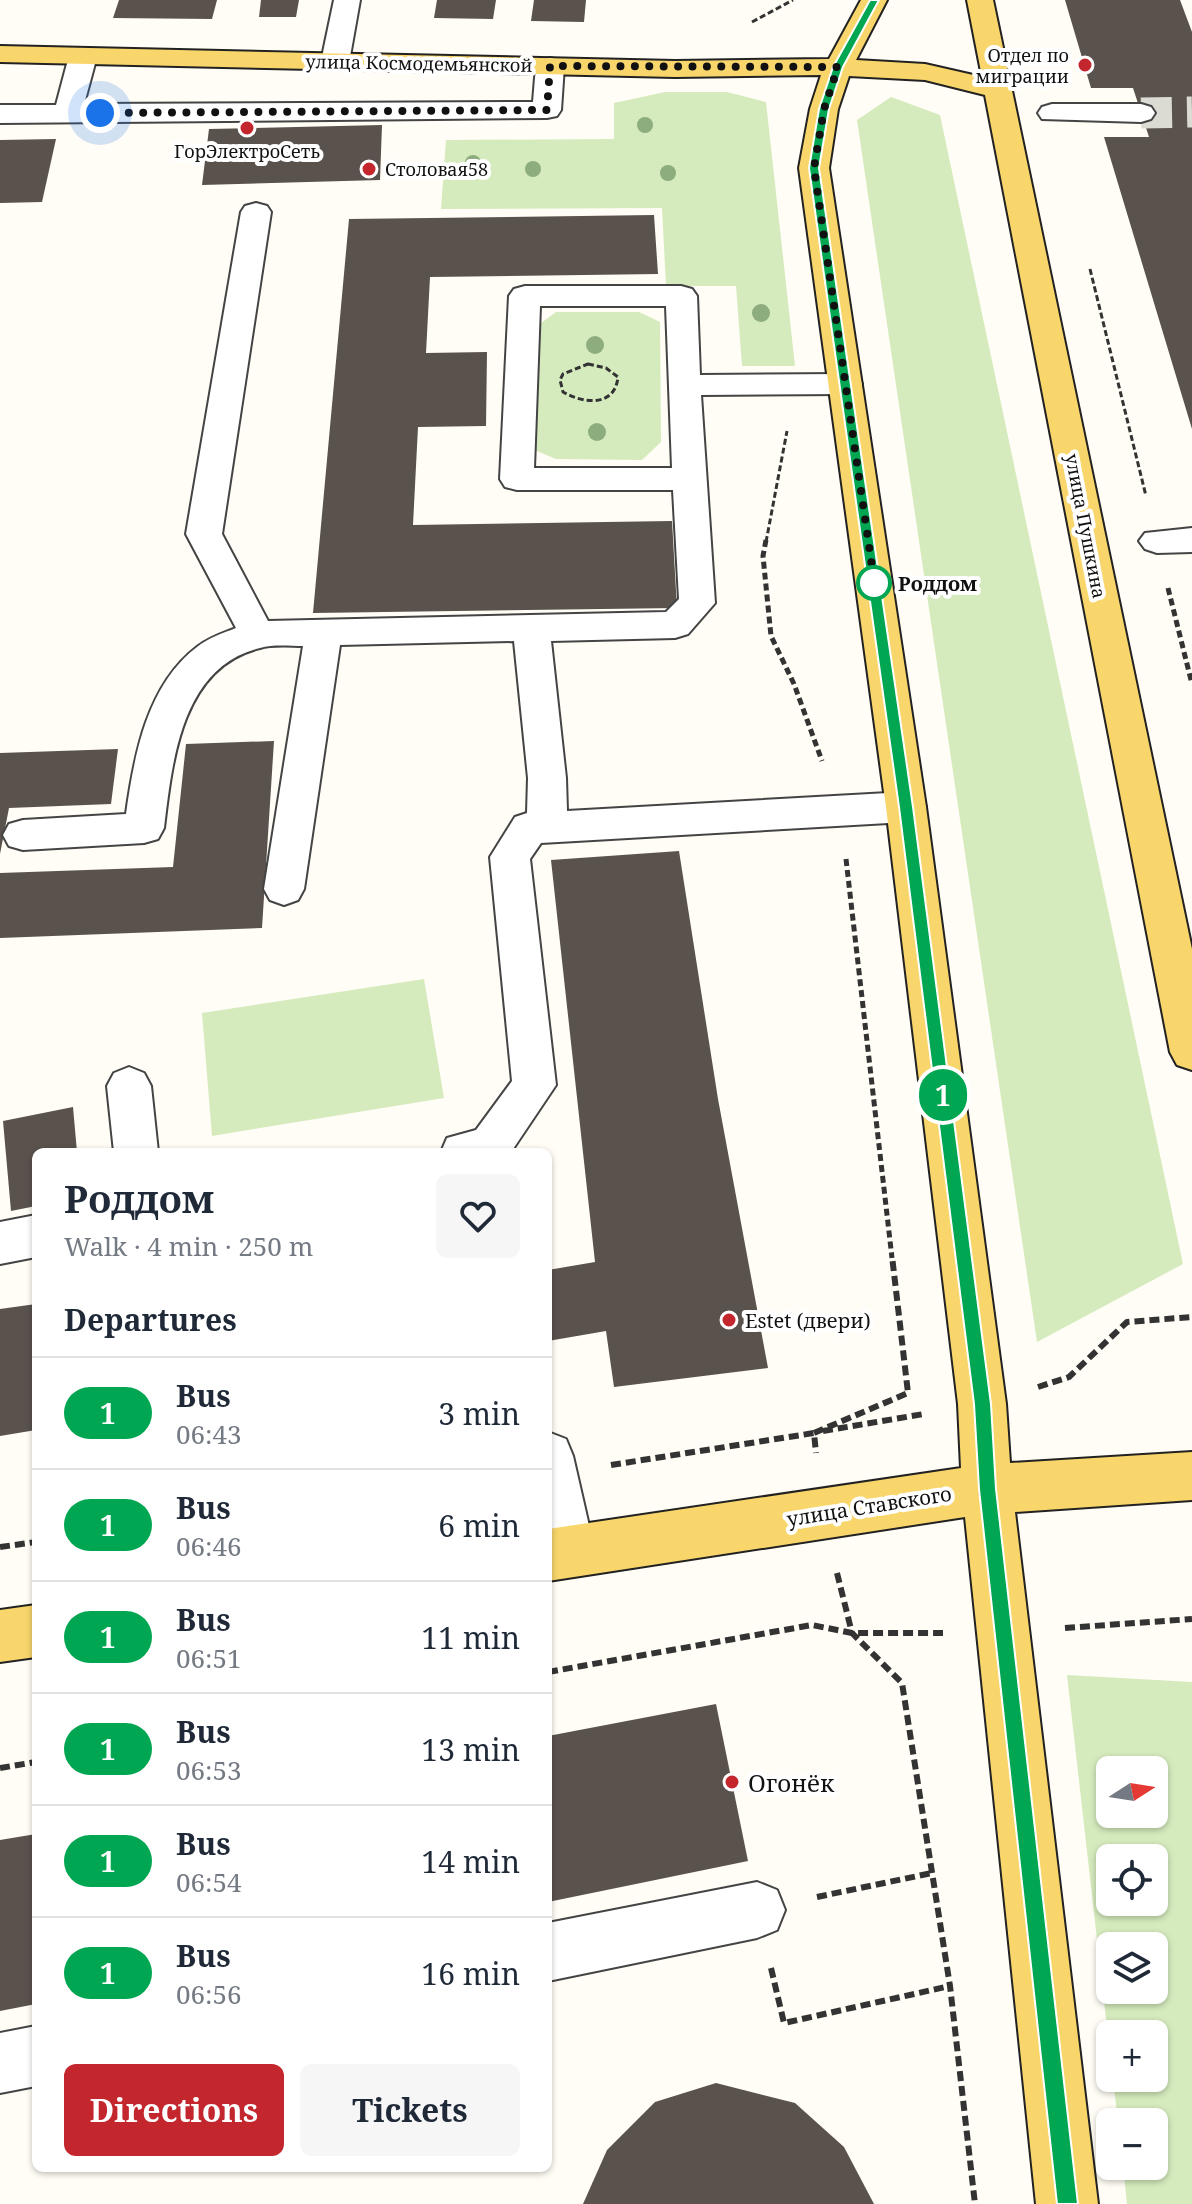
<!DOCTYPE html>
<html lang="en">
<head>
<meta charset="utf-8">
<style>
	:root { --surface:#fff; --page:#f6f6f7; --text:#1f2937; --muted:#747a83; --line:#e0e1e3; --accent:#c4262e }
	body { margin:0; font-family:"Noto Serif",serif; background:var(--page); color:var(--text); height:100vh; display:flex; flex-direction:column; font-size:30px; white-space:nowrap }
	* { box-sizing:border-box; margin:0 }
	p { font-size:26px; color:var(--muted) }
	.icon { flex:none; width:44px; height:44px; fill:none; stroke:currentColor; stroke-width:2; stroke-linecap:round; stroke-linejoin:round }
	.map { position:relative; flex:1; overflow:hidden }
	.details { position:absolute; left:32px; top:1148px; width:520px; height:1024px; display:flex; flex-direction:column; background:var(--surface); border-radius:12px; box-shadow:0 2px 6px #0004 }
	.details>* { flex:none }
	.badge { padding:0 16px; border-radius:26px; font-size:28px; line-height:52px }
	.needle { width:52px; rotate:78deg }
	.buttons { position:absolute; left:1096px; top:1756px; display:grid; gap:16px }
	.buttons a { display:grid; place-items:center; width:72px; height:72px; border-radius:12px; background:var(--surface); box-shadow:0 2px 6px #0004; font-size:40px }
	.you { position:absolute; width:40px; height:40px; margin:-20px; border:6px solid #fff; border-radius:50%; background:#1a73e8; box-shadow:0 0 0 12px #1a73e833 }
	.map>.badge { position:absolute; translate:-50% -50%; box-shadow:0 0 0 4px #fff }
	h2 { padding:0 32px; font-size:30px; line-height:72px }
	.round { display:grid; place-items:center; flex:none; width:84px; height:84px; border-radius:12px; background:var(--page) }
	.summary { display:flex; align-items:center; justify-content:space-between; height:136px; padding:0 32px }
	h1 { font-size:38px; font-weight:700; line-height:60px }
	.button { display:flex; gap:16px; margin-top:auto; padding:16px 32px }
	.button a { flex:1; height:92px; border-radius:12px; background:var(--accent); color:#fff; font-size:32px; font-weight:700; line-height:92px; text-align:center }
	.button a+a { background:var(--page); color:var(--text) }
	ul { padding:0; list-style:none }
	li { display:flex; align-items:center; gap:24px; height:112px; padding:0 32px; border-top:2px solid var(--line) }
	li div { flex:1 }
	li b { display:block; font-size:30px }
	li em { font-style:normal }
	li .badge { min-width:88px; font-weight:700; text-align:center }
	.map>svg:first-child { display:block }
	.green { fill:#d5ebbd; fill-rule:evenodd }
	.building { fill:#5a524d }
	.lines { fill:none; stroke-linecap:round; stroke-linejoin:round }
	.minor-tunnel { stroke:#dbdad3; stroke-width:31; stroke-dasharray:31 15; stroke-linecap:butt }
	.minor-casing { stroke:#444; stroke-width:4 }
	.major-casing { stroke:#222; stroke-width:4 }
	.path-far2 { stroke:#333; stroke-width:3; stroke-dasharray:6 3; stroke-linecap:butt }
	.path-far1 { stroke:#333; stroke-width:5; stroke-dasharray:7 4; stroke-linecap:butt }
	.path { stroke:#333; stroke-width:6; stroke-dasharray:10 5; stroke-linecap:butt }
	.minor { fill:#fff; fill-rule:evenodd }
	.major { fill:#f9d66b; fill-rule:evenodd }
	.tree { fill:#8dad7f }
	.line { fill:#00a651; stroke:#fff; stroke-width:2 }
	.walk { stroke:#111; stroke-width:8; stroke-dasharray:0 14.4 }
	.poi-dot { fill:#c4262e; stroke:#fff; stroke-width:3 }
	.stop-dot { fill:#fff; stroke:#00a651; stroke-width:4 }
	.labels { text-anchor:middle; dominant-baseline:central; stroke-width:8; stroke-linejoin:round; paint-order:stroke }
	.far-poi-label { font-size:18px; fill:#111; stroke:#fff; text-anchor:end }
	.far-street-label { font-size:18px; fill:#111; stroke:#fff }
	.stop-label { font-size:20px; font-weight:bold; fill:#111; stroke:#fff; text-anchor:start }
	.poi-label { font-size:20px; fill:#111; stroke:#fff; text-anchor:start }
	.street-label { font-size:20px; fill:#111; stroke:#fff }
	.near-poi-label { font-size:24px; fill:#111; stroke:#fff; text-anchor:start }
</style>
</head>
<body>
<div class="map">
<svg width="1192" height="2204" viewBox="0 0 1192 2204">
	<rect width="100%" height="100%" fill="#fffdf5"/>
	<g class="green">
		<polygon points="665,92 727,92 766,102 795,366 742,366 736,286 666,286 662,208 441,209 446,140 614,139 614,103"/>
		<polygon points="891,97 940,115 1183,1264 1037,1342 857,120"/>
		<polygon points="556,312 639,312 660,322 661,442 642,460 556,459 530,448 533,329"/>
		<polygon points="424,979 444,1098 212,1136 202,1013"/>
		<path d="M1067,1675l125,7v522h-65l-4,-38h31v-44h-36l-5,-44h41v-44h-44v20zM1154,1770v44h-44v-44zM1154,1858v44h-44v-44zM1154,1946v44h-44v-44z"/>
	</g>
	<g class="building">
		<polygon points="119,0 217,0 212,19 113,18"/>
		<polygon points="261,0 299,0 296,17 259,17"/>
		<polygon points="437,0 496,0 493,19 434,18"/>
		<polygon points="534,0 586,0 584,22 531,21"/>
		<polygon points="1065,0 1180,0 1192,32 1192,429 1104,137 1149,137 1133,88 1091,88"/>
		<polygon points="382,125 380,180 202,185 209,129"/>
		<polygon points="56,139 42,202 0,203 0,140"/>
		<polygon points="654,215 658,274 430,277 426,353 487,352 486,426 418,427 413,525 672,521 677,608 313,613 349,219"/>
		<polygon points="274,741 262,928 0,938 0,873 173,867 186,744"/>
		<polygon points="118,749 111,804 9,808 0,854 0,753"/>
		<polygon points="679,851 718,1099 768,1368 614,1387 606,1331 548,1341 548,1270 595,1262 551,860"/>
		<polygon points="73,1107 77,1152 36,1152 36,1206 11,1211 3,1121"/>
		<polygon points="36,1304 36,1430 0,1436 0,1309"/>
		<polygon points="716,1704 748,1861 548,1902 548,1736"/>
		<polygon points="36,1834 36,2004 0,2011 0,1840"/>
		<polygon points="716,2083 795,2103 844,2147 874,2204 583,2204 607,2150 655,2102"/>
	</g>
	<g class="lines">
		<polyline class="minor-tunnel" points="1141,113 1192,112"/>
		<g class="minor-casing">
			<g id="minor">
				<polygon points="334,0 360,0 349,62 345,68 335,70 325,68 321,62"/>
				<polygon points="83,48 93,50 97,56 84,104 533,102 536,66 540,60 550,58 560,60 564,66 561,110 557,116 547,118 0,123 0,105 56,105 69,56 73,50"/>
				<polygon points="1052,104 1141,104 1151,107 1155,113 1151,119 1141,122 1042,119 1038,113 1042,107"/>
				<path d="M256,203l11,3 4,6 -49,322 46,87 398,-9 13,-13 -6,-109h-156l-12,-3 -5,-8 9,-183 5,-7 11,-3h156l11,3 5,7 3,79 146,-1 12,3 4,7 -4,7 -12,3 -145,1 14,208 -27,31 -13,4 -124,3 15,137 1,33 339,-19 14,4 6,11 -6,11 -14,4 -365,21 -11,16 26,226 -45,67h-70l6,-14 29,-8 36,-49 -22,-224 25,-40 12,-4 1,-35 -14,-137 -174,4 -36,244 -6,11 -14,5 -14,-5 -6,-11 39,-243c-13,0 -30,-2 -43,2 -79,19 -88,114 -96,180l-6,11 -14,4 -121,7 -14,-4 -6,-11 6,-11 14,-4 103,-6c8,-58 21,-129 71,-167 11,-9 26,-14 39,-19l-50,-94 55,-322 4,-6zM540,306h126l6,162h-138z"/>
				<polygon points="1192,528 1192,552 1157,553 1145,549 1139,541 1145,533"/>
				<polygon points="129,1067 144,1073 151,1086 158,1152 114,1152 107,1086 114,1073"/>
				<polygon points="36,1215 36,1257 0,1264 0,1222"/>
				<polygon points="548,1432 566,1439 573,1456 595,1552 587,1570 569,1577 551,1570 548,1563"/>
				<polygon points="757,1882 777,1890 785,1910 777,1930 757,1938 548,1981 548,1923"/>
				<polygon points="36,2026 36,2086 0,2093 0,2033"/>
			</g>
		</g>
		<g class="major-casing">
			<g id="major">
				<polygon points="861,0 887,0 856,60 925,64 982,77 967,0 993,0 1192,949 1192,1070 1177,1065 1170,1052 985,95 925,80 849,76 838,109 829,168 926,807 1006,1404 1010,1463 1192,1452 1192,1500 1015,1512 1098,2204 1036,2204 965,1517 548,1581 548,1529 961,1468 958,1404 886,807 799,168 810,109 821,75 675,77 0,62 0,46 675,61 829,59"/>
				<polygon points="36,1605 36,1657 0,1662 0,1610"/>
			</g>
		</g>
		<g class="path-far2">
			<polyline points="752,22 793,0"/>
			<polyline points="1090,269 1146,496"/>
			<path d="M588,364l18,4 12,9c-3,30 -34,27 -55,15l-3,-12 3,-6z"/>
			<polyline points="766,542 787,431"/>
		</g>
		<g class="path-far1">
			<polyline points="766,540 763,556 771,636 794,684 822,761"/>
			<polyline points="1168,588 1192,684"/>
			<polyline points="846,859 892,1258"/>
		</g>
		<g class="path">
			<polyline points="1038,1387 1069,1377 1127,1322 1192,1317"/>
			<polyline points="823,1431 924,1414"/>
			<polyline points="814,1433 908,1393 892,1256"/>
			<polyline points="611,1465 814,1433 816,1453"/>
			<polyline points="0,1547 36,1542"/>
			<polyline points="837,1573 852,1633 902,1683 950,1986 975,2204"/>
			<polyline points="1065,1628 1192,1619"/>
			<polyline points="548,1672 812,1625 852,1633 943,1633"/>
			<polyline points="0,1768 36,1762"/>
			<polyline points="817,1897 932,1873"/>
			<polyline points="771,1968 784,2023 950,1986"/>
		</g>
		<use href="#minor" class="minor"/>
		<use href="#major" class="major"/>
	</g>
	<g class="tree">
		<circle cx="645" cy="125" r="8"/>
		<circle cx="473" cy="163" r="8"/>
		<circle cx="533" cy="169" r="8"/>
		<circle cx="668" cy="173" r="8"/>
		<circle cx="761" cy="313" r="9"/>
		<circle cx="595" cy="345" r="9"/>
		<circle cx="597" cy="432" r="9"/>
	</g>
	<polygon class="line" points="870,0 879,0 843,67 829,109 819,168 913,807 991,1404 996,1489 1078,2204 1057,2204 979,1489 974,1404 899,807 809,168 819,109 833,67"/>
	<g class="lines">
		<polyline class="walk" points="100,113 547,110 550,66 838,67 824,109 814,168 876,594 874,583"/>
	</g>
	<g class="poi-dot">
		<circle cx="1085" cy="65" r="8"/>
		<circle cx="247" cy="128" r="8"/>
		<circle cx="369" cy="169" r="8"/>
		<circle cx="729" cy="1320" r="8"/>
		<circle cx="732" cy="1782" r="8"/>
	</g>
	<circle class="stop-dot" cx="874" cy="583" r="16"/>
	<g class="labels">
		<g class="far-poi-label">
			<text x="1069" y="55">Отдел по<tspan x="1069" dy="21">миграции</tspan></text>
			<text x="247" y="151" text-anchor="middle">ГорЭлектроСеть</text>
			<text x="385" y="169" text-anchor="start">Столовая58</text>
		</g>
		<g class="far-street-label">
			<text transform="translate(419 63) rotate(1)">улица Космодемьянской</text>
			<text transform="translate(1086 526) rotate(79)">улица Пушкина</text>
		</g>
		<g class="stop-label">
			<text x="898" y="583">Роддом</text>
		</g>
		<g class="poi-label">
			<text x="745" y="1320">Estet (двери)</text>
		</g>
		<g class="street-label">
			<text transform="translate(869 1506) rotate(-9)">улица Ставского</text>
		</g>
		<g class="near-poi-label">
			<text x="748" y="1782">Огонёк</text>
		</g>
	</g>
</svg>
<div class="buttons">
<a><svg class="needle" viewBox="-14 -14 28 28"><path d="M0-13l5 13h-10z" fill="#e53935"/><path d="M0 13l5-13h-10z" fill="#747a83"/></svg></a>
<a><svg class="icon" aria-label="locate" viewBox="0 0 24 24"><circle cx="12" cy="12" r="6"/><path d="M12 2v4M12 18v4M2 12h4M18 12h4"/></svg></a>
<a><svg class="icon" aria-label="layers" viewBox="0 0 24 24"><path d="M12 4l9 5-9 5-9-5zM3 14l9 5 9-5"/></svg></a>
<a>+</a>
<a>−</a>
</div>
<div class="you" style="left:100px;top:113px"></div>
<b class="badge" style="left:943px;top:1095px;background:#00a651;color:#fff">1</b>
<section class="details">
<div class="summary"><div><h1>Роддом</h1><p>Walk · 4 min · 250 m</p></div><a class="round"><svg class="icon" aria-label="heart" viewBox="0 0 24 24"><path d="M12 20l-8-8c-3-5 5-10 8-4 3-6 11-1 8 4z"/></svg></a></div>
<h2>Departures</h2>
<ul>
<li><span class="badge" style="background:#00a651;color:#fff">1</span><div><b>Bus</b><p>06:43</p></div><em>3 min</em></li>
<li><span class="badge" style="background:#00a651;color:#fff">1</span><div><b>Bus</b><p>06:46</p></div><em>6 min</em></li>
<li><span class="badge" style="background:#00a651;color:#fff">1</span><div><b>Bus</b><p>06:51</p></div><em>11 min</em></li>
<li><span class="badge" style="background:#00a651;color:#fff">1</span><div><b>Bus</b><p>06:53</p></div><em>13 min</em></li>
<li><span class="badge" style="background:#00a651;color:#fff">1</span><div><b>Bus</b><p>06:54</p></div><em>14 min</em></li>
<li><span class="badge" style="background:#00a651;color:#fff">1</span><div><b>Bus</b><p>06:56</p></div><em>16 min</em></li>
</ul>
<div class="button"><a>Directions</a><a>Tickets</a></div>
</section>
</div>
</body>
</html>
